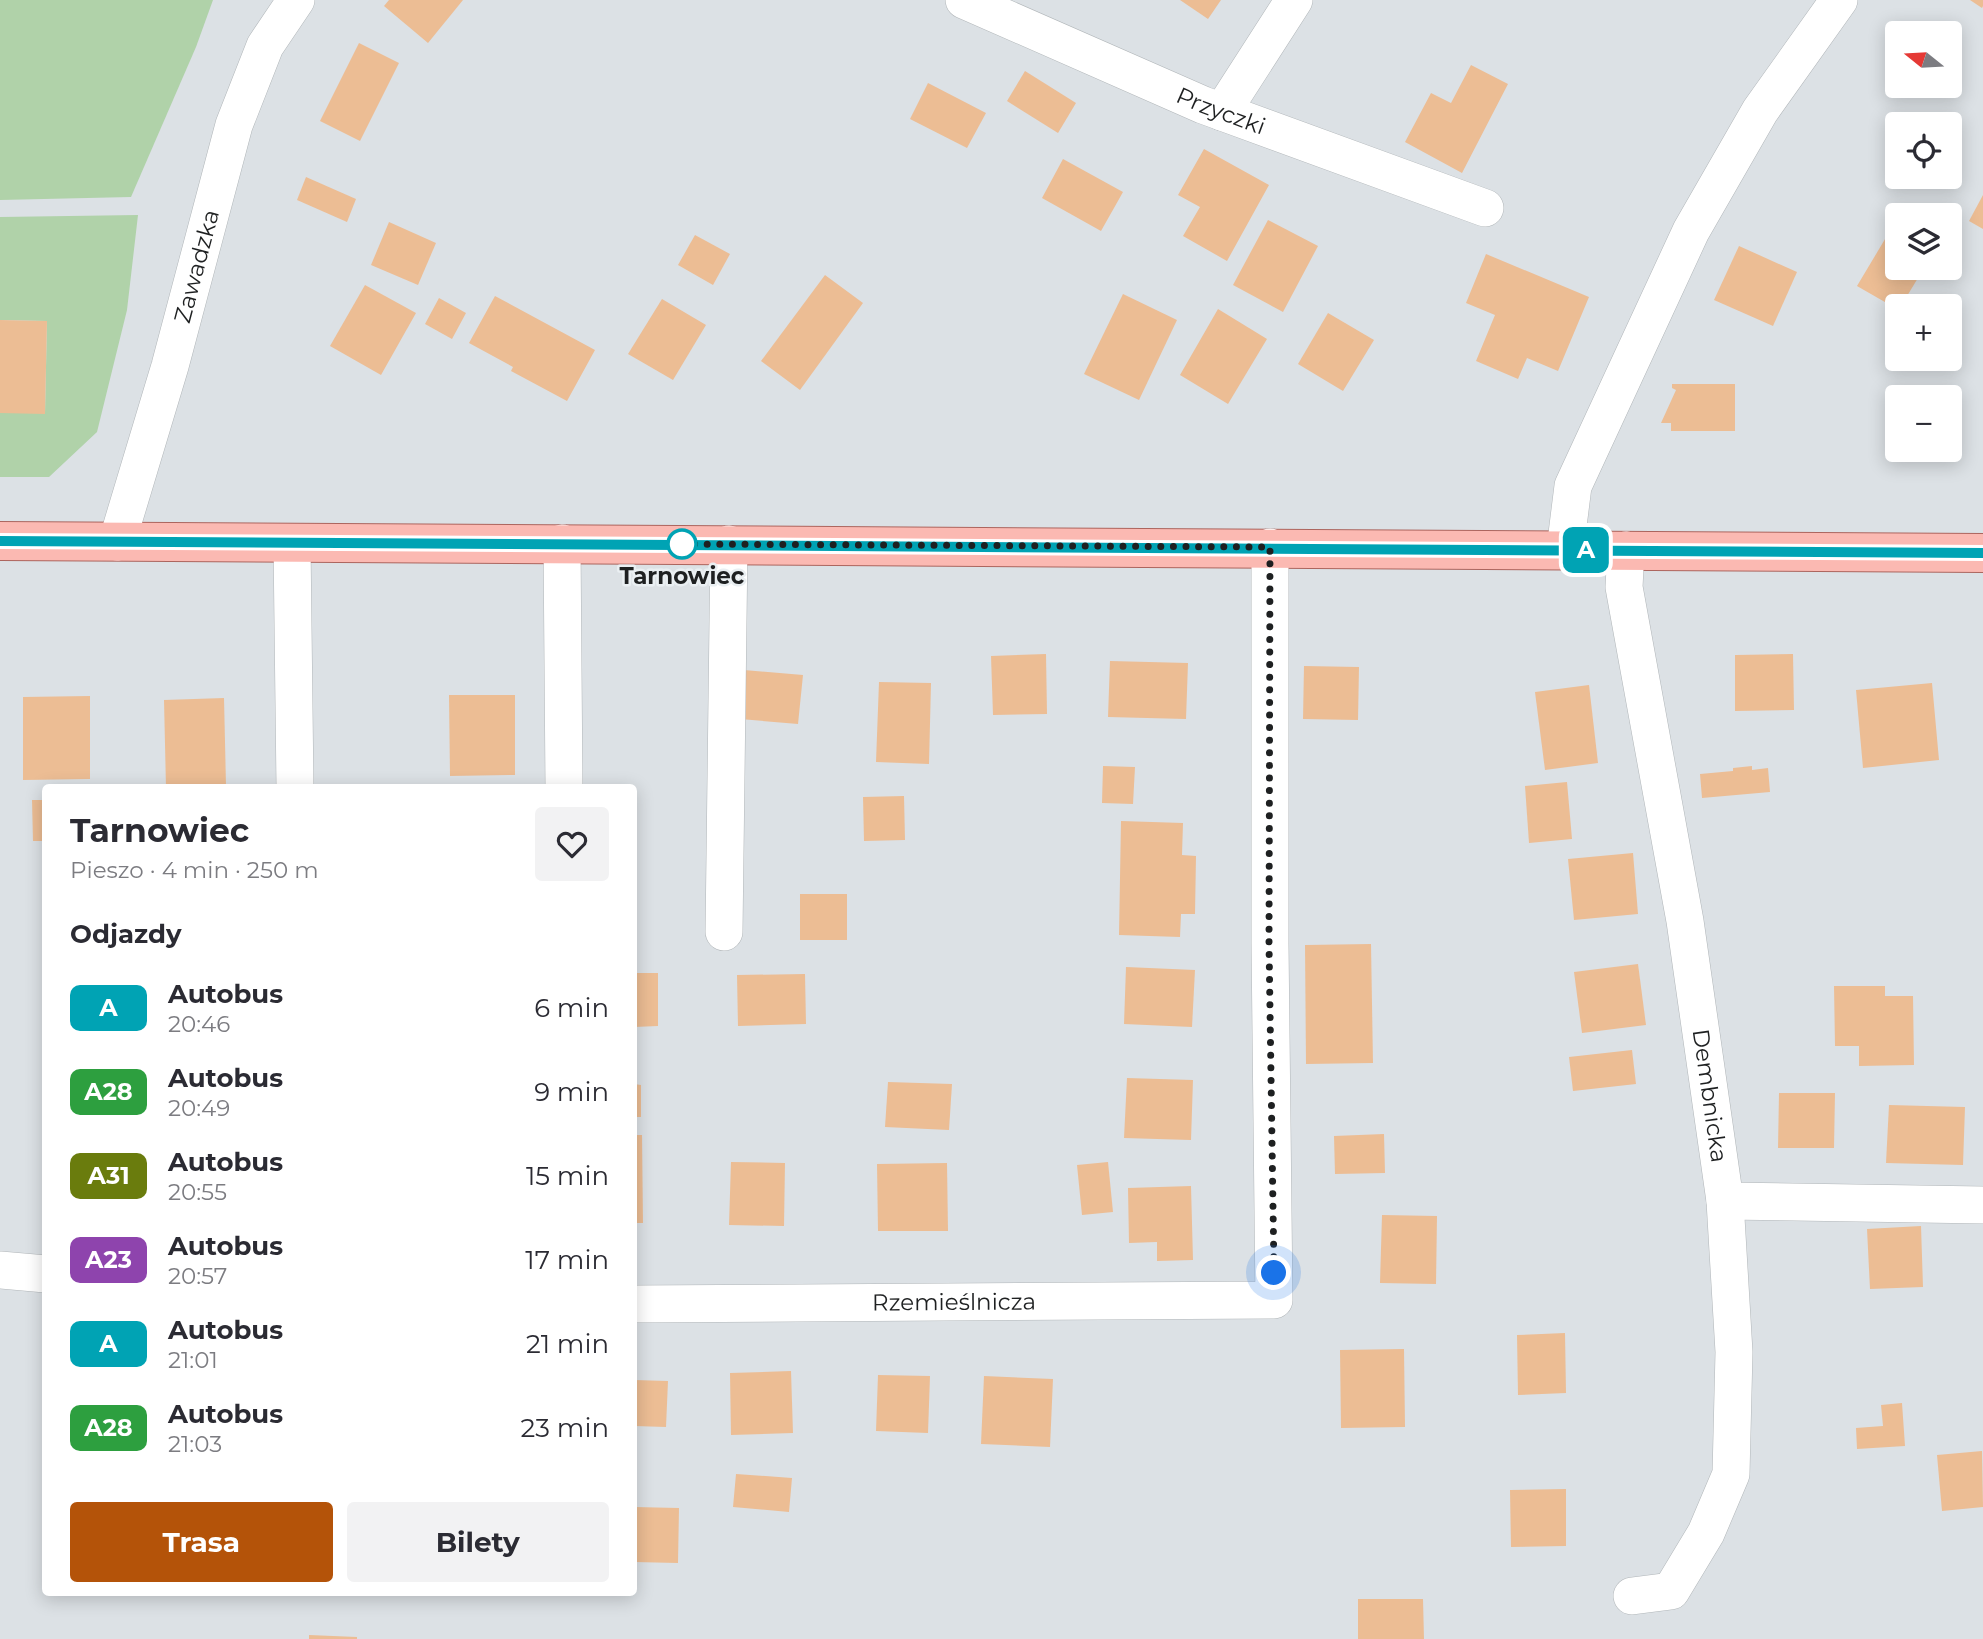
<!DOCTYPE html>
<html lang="pl">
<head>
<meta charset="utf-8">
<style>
	:root { --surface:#fff; --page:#f2f2f3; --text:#2b2b33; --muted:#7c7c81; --accent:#b45309 }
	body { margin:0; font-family:Montserrat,sans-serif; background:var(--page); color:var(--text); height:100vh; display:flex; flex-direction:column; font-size:26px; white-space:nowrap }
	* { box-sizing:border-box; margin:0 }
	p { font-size:23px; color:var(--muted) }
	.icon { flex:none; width:38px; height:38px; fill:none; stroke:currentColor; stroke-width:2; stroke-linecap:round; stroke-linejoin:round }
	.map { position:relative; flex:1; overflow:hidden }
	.drawer { position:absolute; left:42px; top:784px; width:595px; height:812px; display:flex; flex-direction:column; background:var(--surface); border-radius:7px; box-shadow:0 4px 18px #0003 }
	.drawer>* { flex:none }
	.badge { padding:0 14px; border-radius:10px; font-size:24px; line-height:46px }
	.needle { width:46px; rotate:288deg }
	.buttons { position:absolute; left:1885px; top:21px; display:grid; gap:14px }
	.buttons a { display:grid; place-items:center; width:77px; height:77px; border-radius:7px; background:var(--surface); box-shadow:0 4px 18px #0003; font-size:35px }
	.you { position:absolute; width:35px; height:35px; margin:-18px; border:5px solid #fff; border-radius:50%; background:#1a73e8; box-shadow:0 0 0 10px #1a73e833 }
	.map>.badge { position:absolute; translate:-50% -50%; box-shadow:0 0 0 4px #fff }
	h2 { padding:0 28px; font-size:26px; line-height:63px }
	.round { display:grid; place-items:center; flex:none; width:74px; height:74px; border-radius:7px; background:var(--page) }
	.summary { display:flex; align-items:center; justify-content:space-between; height:119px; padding:0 28px }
	h1 { font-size:33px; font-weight:700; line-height:52px }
	.cta { display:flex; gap:14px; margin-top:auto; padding:14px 28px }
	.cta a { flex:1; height:80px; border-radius:7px; background:var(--accent); color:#fff; font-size:28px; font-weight:700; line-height:80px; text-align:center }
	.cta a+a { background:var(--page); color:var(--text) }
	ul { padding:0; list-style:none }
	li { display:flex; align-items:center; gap:21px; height:84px; padding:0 28px }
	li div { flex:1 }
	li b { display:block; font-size:26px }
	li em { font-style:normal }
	li .badge { min-width:77px; font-weight:700; text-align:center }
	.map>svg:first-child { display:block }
	.green { fill:#b0d2a9 }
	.building { fill:#ecbd94 }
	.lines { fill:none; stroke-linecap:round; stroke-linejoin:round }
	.minor-casing { stroke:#b1b6b9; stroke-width:38 }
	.major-casing { stroke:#ac655e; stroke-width:40 }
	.minor { stroke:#fff; stroke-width:37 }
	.major { stroke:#fbb9b2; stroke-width:38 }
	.line-casing { stroke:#fff; stroke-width:16 }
	.line { stroke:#00a3b4; stroke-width:10 }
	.walk { stroke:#1e2021; stroke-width:7; stroke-dasharray:0 12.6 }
	.stop-dot { fill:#fff; stroke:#00a3b4; stroke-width:3.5 }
	.labels { text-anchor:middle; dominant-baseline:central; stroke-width:5; stroke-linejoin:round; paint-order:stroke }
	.street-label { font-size:23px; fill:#1e2021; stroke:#eaeff2 }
	.stop-label { font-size:23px; font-weight:bold; fill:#1e2021; stroke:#eaeff2 }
</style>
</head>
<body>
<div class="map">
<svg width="1983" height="1639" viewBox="0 0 1983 1639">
	<rect width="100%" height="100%" fill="#dce1e5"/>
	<g class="green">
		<polygon points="0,0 213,0 196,47 131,197 0,200"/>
		<polygon points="138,215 127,310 97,432 49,477 0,477 0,413 45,413 47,321 0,320 0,217"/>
	</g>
	<g class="building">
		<polygon points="389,0 463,0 428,43 384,6"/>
		<polygon points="1180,0 1221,0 1208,19"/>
		<polygon points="1970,0 1983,0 1983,6 1982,8"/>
		<polygon points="359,43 399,63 360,141 320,121"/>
		<polygon points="1471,65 1508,84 1462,173 1405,142 1431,93 1451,103"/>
		<polygon points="1025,71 1076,103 1058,133 1007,101"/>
		<polygon points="928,83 986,113 967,148 910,119"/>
		<polygon points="1204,149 1269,185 1227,261 1183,236 1200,207 1178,195"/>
		<polygon points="1063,159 1123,192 1101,231 1042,198"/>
		<polygon points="306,177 356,199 347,222 297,200"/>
		<polygon points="1983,195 1983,229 1969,221"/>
		<polygon points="1897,219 1897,268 1924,268 1901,306 1897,306 1897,309 1857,286"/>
		<polygon points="1268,220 1318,246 1283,312 1233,285"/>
		<polygon points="389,222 436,243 418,285 371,265"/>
		<polygon points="695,235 730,254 713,285 678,265"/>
		<polygon points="1739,246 1797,272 1773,326 1714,300"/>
		<polygon points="1486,254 1589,297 1558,371 1527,358 1518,379 1476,361 1495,315 1466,303"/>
		<polygon points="825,275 863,303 800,390 761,361"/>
		<polygon points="365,285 416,313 381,375 330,346"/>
		<polygon points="1123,294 1177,320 1139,400 1084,374"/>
		<polygon points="495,296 595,350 567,401 511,371 513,367 469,343"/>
		<polygon points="439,298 466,313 452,339 425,324"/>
		<polygon points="662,299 706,325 673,380 628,354"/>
		<polygon points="1218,309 1267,339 1228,404 1180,375"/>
		<polygon points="1328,313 1374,340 1343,391 1298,364"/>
		<polygon points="0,320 47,321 45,414 0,413"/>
		<polygon points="1672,384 1735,384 1735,431 1671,431 1671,423 1661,423 1676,390 1672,388"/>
		<polygon points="1046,654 1047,714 993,715 991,656"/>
		<polygon points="1793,654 1794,710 1735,711 1735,655"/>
		<polygon points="1110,661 1188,663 1186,719 1108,717"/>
		<polygon points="1304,666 1359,667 1358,720 1303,719"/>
		<polygon points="744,670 803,675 798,724 740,719"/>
		<polygon points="879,682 931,683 929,764 876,762"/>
		<polygon points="1932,683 1939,760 1863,768 1856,690"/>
		<polygon points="1589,685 1598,763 1545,770 1535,692"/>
		<polygon points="449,695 515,695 515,775 450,776"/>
		<polygon points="90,696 90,779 23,780 23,697"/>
		<polygon points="224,698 226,786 166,788 164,700"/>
		<polygon points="1103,766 1135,767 1133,804 1102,803"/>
		<polygon points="1752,766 1752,770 1768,768 1770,792 1702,798 1700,774 1733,771 1733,768"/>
		<polygon points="1567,782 1572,839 1529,843 1525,786"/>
		<polygon points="904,796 905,840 864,841 863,797"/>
		<polygon points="32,800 46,800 46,841 33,841"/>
		<polygon points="1121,821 1183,823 1182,855 1196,856 1195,914 1181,914 1180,937 1119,935"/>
		<polygon points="1633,853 1638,914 1574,920 1568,859"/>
		<rect x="800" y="894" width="47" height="46"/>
		<polygon points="1371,944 1373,1063 1306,1064 1305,945"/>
		<polygon points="1638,964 1646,1025 1582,1033 1574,972"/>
		<polygon points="1126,967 1195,970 1192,1027 1124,1024"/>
		<polygon points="634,973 658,973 658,1026 634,1027"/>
		<polygon points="805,974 806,1024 738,1026 737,975"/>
		<polygon points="1834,986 1885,986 1885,996 1913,996 1914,1065 1859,1066 1859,1046 1835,1046"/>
		<polygon points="1632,1050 1636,1084 1573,1091 1569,1057"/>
		<polygon points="1127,1078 1193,1080 1191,1140 1124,1138"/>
		<polygon points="888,1082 952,1084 949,1130 885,1127"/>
		<polygon points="634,1084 641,1085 641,1117 634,1117"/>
		<polygon points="1779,1093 1835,1093 1834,1148 1778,1148"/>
		<polygon points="1889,1105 1965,1107 1963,1165 1886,1163"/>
		<polygon points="1384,1134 1385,1173 1335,1174 1334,1136"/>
		<polygon points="634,1135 642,1135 643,1223 634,1223"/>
		<polygon points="731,1162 785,1163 784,1226 729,1225"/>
		<polygon points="1108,1162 1113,1212 1082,1215 1077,1165"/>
		<polygon points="947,1163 948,1231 878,1231 877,1164"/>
		<polygon points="1191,1186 1193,1260 1157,1261 1157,1242 1129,1243 1128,1188"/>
		<polygon points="1382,1215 1437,1216 1436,1284 1380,1283"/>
		<polygon points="1921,1226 1923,1287 1870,1289 1867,1229"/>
		<polygon points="1565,1333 1566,1393 1518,1395 1517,1335"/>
		<polygon points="1404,1349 1405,1427 1341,1428 1340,1350"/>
		<polygon points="791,1371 793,1433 731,1435 730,1373"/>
		<polygon points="878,1375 930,1376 928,1433 876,1431"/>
		<polygon points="984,1376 1053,1379 1050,1447 981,1444"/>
		<polygon points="634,1380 668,1381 666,1427 634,1426"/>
		<polygon points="1902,1403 1905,1446 1857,1449 1856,1428 1883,1426 1881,1405"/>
		<polygon points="1982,1451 1983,1507 1942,1511 1937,1455"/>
		<polygon points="736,1474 792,1478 789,1512 733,1507"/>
		<polygon points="1566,1489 1566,1546 1511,1547 1510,1490"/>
		<polygon points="634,1507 679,1508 678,1563 634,1562"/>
		<polygon points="1358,1599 1423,1599 1424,1639 1358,1639"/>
		<polygon points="309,1635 357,1637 357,1639 309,1639"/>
	</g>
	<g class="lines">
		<g class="minor-casing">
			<g id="minor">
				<path id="s1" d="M964,0l239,105 282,103"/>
				<polyline points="1222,112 1294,0"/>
				<path id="s2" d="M117,542l53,-176 64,-241 31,-79 31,-46"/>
				<polyline points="292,543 295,788"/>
				<polyline points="562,543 564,788"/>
				<polyline points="1565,550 1573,486 1691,231 1760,111 1839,0"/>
				<path id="s3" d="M1626,550l-2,37 61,334 40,280 9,151 -3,122 -25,59 -35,58 -39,5"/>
				<polyline points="724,932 729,544"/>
				<polyline points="1725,1201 1983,1205"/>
				<polyline points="0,1270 46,1274"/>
				<path id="s4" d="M634,1304l640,-4 -4,-356v-397"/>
			</g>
		</g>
		<g class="major-casing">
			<polyline id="major" points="0,541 1983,553"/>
		</g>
		<use href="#minor" class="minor"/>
		<use href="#major" class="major"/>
	</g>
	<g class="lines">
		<g class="line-casing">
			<polyline id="line" points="0,541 1983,553"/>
		</g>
		<use href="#line" class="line"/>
		<polyline class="walk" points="682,544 1270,547 1269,944 1274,1273"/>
	</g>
	<circle class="stop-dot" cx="682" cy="544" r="14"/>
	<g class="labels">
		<g class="street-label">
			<text stroke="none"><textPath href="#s1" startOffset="280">Przyczki</textPath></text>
			<text stroke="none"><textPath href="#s2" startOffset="287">Zawadzka</textPath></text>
			<text stroke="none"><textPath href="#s3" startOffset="553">Dembnicka</textPath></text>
			<text stroke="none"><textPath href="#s4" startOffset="320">Rzemieślnicza</textPath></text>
		</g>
		<g class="stop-label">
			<text x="682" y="576">Tarnowiec</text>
		</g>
	</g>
</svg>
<div class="buttons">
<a><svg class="needle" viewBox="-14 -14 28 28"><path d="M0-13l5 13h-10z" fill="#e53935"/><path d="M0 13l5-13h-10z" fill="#7c7c81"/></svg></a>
<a><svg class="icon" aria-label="locate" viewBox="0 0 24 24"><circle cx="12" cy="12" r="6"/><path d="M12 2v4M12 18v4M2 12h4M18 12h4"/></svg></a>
<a><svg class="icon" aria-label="layers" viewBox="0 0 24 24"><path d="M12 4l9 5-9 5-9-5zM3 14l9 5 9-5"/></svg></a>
<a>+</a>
<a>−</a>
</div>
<div class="you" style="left:1274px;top:1273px"></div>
<b class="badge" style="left:1586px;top:550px;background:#00a3b4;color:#fff">A</b>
<section class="drawer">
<div class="summary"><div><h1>Tarnowiec</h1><p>Pieszo · 4 min · 250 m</p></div><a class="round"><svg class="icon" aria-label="heart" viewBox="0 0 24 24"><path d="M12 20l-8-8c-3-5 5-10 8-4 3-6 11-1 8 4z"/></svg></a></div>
<h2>Odjazdy</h2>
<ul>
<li><span class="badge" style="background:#00a3b4;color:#fff">A</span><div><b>Autobus</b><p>20:46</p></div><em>6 min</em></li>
<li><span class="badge" style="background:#2d9f3f;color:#fff">A28</span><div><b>Autobus</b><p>20:49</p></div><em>9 min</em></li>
<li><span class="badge" style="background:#6a7c0d;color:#fff">A31</span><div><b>Autobus</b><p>20:55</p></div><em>15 min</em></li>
<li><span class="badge" style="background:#8e44ad;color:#fff">A23</span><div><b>Autobus</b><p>20:57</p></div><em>17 min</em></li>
<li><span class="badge" style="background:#00a3b4;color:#fff">A</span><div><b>Autobus</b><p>21:01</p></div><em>21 min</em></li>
<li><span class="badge" style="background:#2d9f3f;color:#fff">A28</span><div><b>Autobus</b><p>21:03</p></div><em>23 min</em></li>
</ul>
<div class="cta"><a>Trasa</a><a>Bilety</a></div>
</section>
</div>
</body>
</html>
